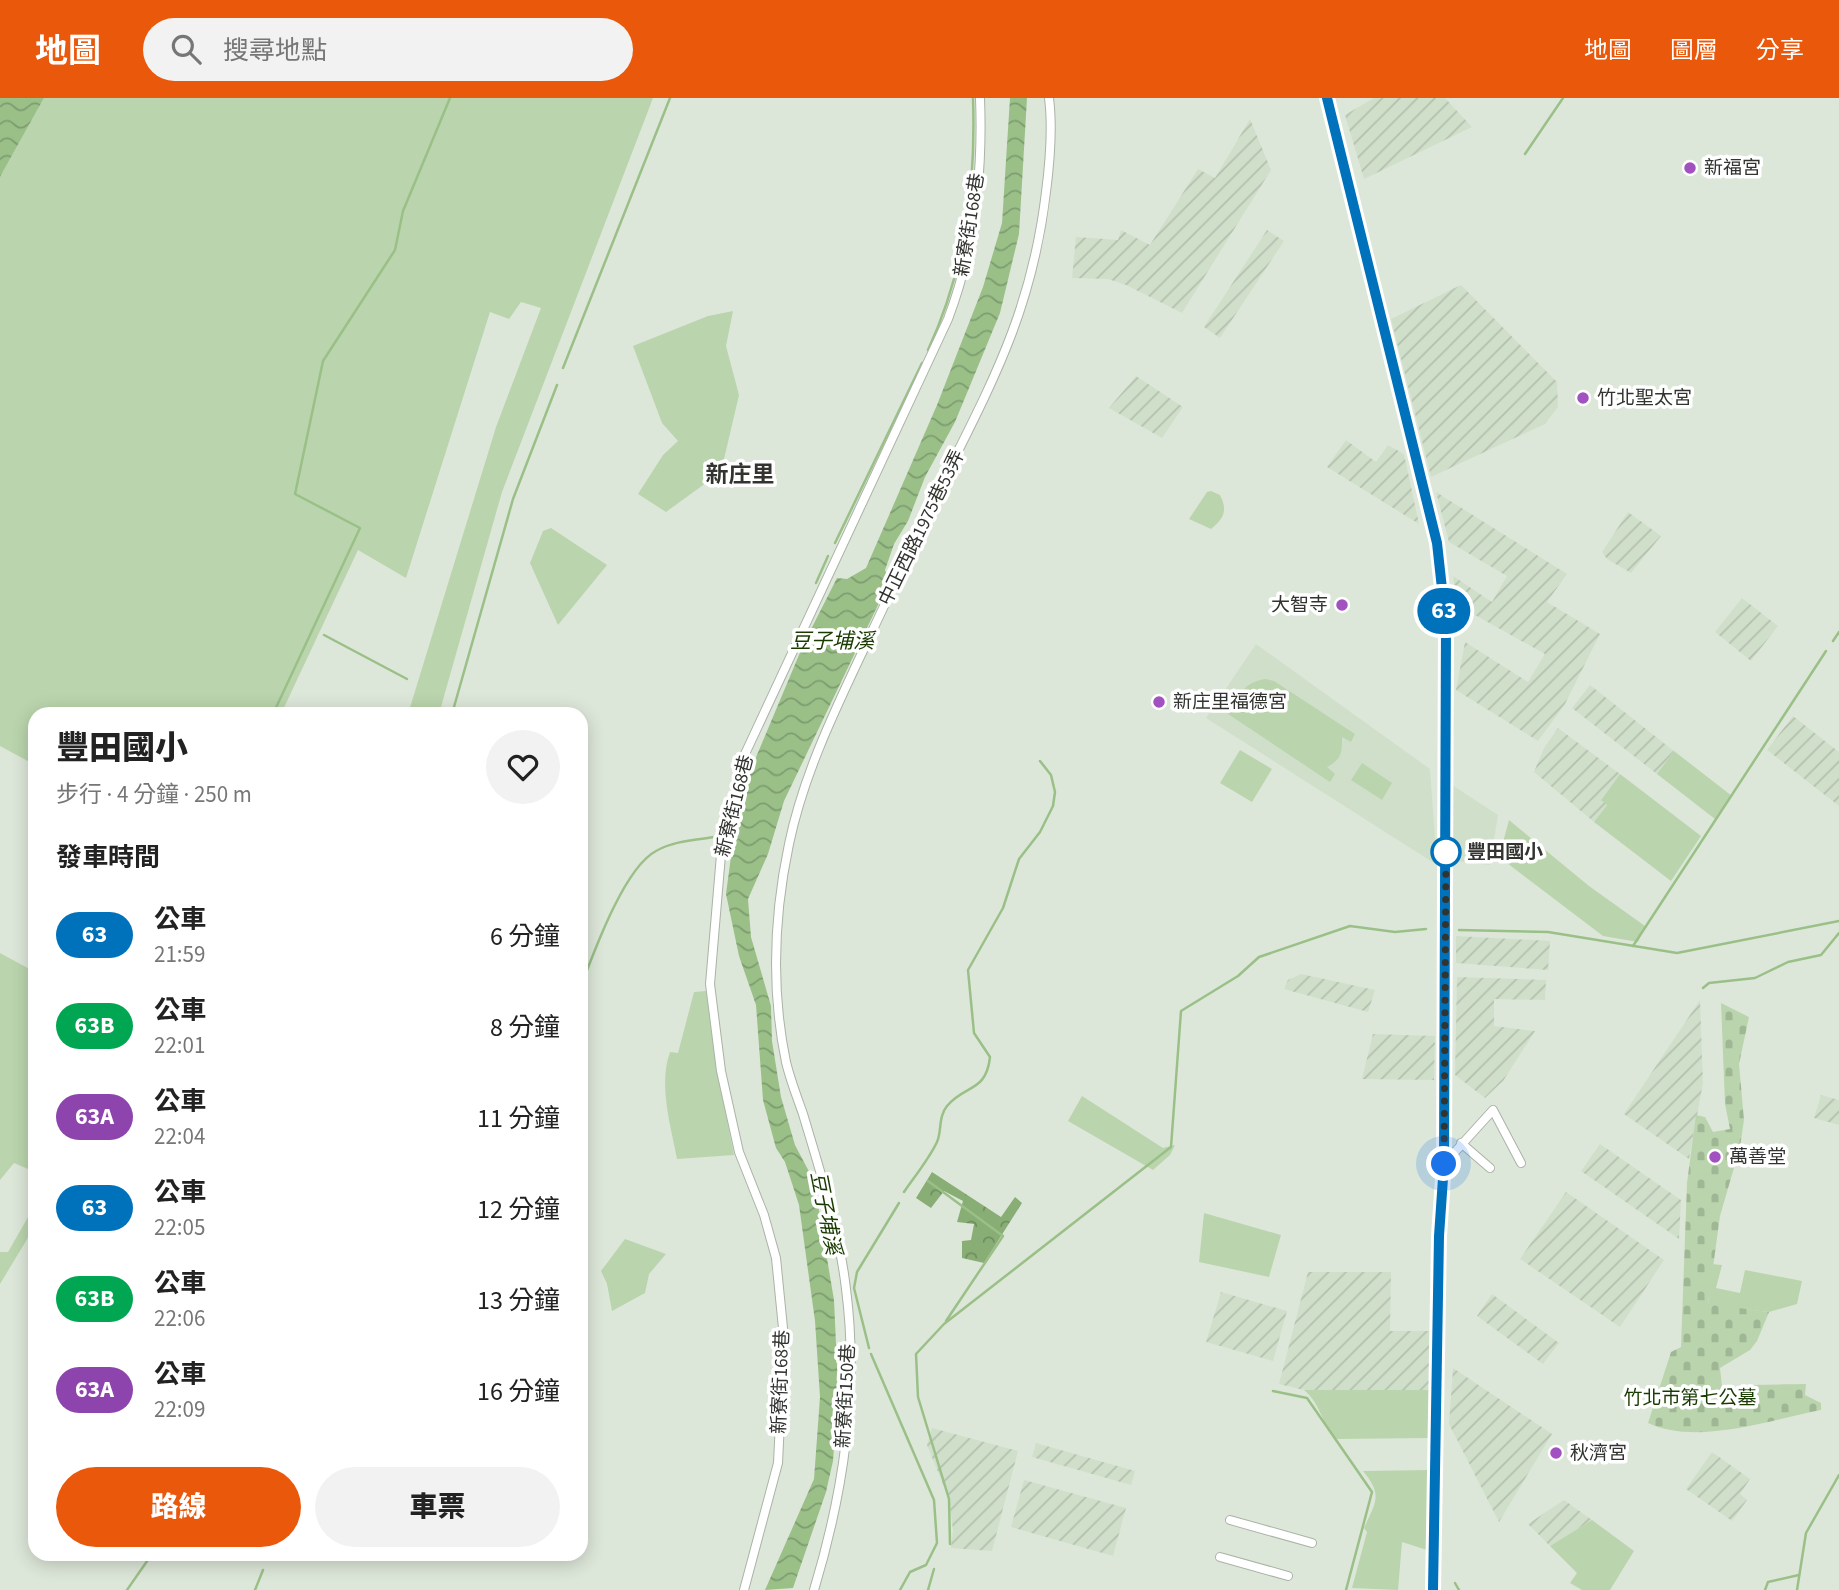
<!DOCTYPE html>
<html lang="zh-TW">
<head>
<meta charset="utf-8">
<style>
	:root { --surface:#fff; --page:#f2f2f2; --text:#222; --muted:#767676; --accent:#ea580c }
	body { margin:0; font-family:"Source Sans 3","Noto Sans TC",sans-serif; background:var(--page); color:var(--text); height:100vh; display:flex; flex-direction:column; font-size:26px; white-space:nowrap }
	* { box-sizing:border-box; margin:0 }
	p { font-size:23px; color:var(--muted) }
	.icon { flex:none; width:38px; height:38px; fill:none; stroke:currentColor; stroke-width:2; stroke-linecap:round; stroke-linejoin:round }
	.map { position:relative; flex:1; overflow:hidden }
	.details { position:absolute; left:28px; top:609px; width:560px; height:854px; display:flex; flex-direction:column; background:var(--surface); border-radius:21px; box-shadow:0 4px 18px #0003 }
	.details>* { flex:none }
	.badge { padding:0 14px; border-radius:23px; font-size:24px; line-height:46px }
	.you { position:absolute; width:35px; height:35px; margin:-18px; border:5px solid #fff; border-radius:50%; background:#1a73e8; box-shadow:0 0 0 10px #1a73e833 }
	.map>.badge { position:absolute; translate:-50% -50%; box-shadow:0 0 0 4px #fff }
	h2 { padding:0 28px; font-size:26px; line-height:63px }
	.round { display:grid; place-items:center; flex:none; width:74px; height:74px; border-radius:37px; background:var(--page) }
	.overview { display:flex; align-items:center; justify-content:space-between; height:119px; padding:0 28px }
	h1 { font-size:33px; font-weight:800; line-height:52px }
	.cta { display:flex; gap:14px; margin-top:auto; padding:14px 28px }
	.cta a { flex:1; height:80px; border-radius:42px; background:var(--accent); color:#fff; font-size:28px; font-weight:800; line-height:80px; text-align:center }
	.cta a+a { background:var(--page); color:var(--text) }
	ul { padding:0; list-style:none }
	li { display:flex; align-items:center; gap:21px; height:91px; padding:0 28px }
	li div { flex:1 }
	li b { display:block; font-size:26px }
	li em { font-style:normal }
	li .badge { min-width:77px; font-weight:700; text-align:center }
	header { display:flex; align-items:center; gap:42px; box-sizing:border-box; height:98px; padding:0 35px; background:var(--accent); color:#fff }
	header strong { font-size:33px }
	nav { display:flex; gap:38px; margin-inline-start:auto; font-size:24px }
	.search { width:490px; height:63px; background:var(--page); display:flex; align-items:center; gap:18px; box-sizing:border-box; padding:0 24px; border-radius:38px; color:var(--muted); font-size:26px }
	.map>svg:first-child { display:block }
	.built { fill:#d0dfca }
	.industrial { fill:url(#industrial-furrows) }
	.grass { fill:#bad5ad }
	.forest { fill:url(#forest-crowns) }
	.cemetery { fill:url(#cemetery-stones) }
	.water { fill:url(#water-waves) }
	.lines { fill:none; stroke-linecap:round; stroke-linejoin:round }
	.stream { stroke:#9ac088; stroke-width:2.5 }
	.minor-casing { stroke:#aab3a6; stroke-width:10 }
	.secondary-casing { stroke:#aab3a6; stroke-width:14 }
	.minor { stroke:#fff; stroke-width:8 }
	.secondary { stroke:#def1d4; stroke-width:12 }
	.line-casing { stroke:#fff; stroke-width:16 }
	.line { stroke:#0072bc; stroke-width:10 }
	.walk { stroke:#31342f; stroke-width:7; stroke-dasharray:0 12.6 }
	.poi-dot { fill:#a251c1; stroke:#fff; stroke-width:2.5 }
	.stop-dot { fill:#fff; stroke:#0072bc; stroke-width:3.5 }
	.labels { text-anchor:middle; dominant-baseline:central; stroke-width:7; stroke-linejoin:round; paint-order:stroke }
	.poi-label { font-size:19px; fill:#31342f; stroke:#fff; text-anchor:start }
	.street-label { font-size:19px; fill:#31342f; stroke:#fff }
	.stop-label { font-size:19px; font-weight:bold; fill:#31342f; stroke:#fff; text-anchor:start }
	.park-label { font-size:19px; fill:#183b00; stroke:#fff }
	.water-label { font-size:21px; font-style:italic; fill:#193b00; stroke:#fff }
	.quarter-label { font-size:23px; font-weight:bold; fill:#31342f; stroke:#fff }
</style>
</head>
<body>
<header>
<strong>地圖</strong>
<div class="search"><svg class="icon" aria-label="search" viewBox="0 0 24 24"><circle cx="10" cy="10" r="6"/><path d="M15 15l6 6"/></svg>搜尋地點</div>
<nav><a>地圖</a><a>圖層</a><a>分享</a></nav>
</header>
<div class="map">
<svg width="1839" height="1492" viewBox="0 0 1839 1492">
	<defs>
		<pattern id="industrial-furrows" width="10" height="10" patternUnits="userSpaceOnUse" patternTransform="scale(1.75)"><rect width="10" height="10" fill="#d0dfca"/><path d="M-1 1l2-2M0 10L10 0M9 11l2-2" fill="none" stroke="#b3c0ae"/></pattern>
		<pattern id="forest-crowns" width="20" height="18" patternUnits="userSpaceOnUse" patternTransform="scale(1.75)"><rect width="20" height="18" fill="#88ad75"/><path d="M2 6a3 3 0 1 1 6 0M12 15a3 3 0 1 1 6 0" fill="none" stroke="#708e60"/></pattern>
		<pattern id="cemetery-stones" width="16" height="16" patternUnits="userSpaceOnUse" patternTransform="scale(1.75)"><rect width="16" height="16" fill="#bad5ad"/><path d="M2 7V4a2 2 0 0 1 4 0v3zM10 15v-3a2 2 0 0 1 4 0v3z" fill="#a0b795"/></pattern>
		<pattern id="water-waves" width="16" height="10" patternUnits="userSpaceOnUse" patternTransform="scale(1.75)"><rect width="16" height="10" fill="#9ac088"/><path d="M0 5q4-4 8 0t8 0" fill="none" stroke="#7e9d70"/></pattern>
	</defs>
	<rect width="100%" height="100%" fill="#dde7d9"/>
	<g class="built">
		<polygon points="1256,546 1430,671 1437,767 1206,620"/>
		<polygon points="1452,687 1498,717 1490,767 1453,763"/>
	</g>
	<g class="industrial">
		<polygon points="1374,0 1445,0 1472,29 1364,81 1345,17"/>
		<polygon points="1250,21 1271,72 1182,215 1126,187 1108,181 1072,180 1076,139 1118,142 1121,132 1150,147 1198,71 1215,80"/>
		<polygon points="1267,132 1284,143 1220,240 1204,229"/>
		<polygon points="1461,187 1557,284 1558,309 1545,326 1431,379 1391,221"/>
		<polygon points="1136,278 1183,309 1162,340 1109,310"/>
		<polygon points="1346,342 1376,364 1388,347 1404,356 1419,426 1327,369"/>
		<polygon points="1436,394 1567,476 1547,504 1600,536 1565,606 1538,643 1456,592 1465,544 1528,584 1545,556 1457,507 1453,478 1492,504 1507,478 1449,444"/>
		<polygon points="1628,414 1661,438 1631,475 1607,461 1602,454"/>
		<polygon points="1742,500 1778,528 1751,563 1715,534"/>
		<polygon points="1590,587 1674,653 1657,676 1572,610"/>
		<polygon points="1793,618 1839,654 1839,708 1767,652"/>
		<polygon points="1558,630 1620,676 1601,701 1607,707 1594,724 1534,674 1544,650"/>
		<polygon points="1456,838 1550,843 1548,872 1456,865"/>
		<polygon points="1301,876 1375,892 1368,914 1284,891 1288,882"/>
		<polygon points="1457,879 1546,882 1545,902 1494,901 1494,928 1535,933 1503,983 1485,1000 1455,977"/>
		<polygon points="1700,902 1703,985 1689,1061 1624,1016"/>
		<polygon points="1373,936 1435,938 1434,982 1362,981"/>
		<polygon points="1821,997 1839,1002 1839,1027 1814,1020"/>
		<polygon points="1600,1046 1681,1102 1679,1141 1581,1073"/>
		<polygon points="1566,1094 1664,1162 1620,1229 1520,1161"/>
		<polygon points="1308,1174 1391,1174 1390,1233 1430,1233 1430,1292 1304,1292 1279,1286"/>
		<polygon points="1221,1194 1287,1213 1273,1263 1206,1244"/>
		<polygon points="1492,1196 1559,1245 1543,1266 1477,1218"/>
		<polygon points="1453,1270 1552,1336 1499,1424 1449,1326"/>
		<polygon points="932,1330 1018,1353 992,1453 951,1450 953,1432 949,1401 927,1347"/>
		<polygon points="1036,1345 1135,1373 1131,1387 1032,1359"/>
		<polygon points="1712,1354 1750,1381 1740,1396 1747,1402 1732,1423 1686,1391"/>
		<polygon points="1024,1382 1126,1410 1113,1458 1011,1429"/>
		<polygon points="1564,1402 1592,1422 1550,1448 1528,1426"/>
	</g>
	<g class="grass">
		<polygon points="44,0 653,0 502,394 439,616 408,616 496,329 541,210 521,204 509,221 490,214 406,480 358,452 281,616 35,616 35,667 0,648 0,79"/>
		<polygon points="733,213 726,248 739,297 721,374 666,414 638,396 663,357 678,343 662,325 633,248 708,218"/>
		<path d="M1211,393l9,4c8,16 4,23 -9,34l-22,-10 18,-27z"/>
		<polygon points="551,430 607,467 558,527 530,465 543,433"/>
		<path d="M1265,581l9,2 81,53 -4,8 -9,-5c0,16 0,22 -15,30l8,7 -5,8 -102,-68 5,-6 7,4c-5,-19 7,-30 25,-33z"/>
		<polygon points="1240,652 1272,671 1252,704 1220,685"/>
		<polygon points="1674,653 1732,698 1715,721 1657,676"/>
		<polygon points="1362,665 1392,685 1382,702 1351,682"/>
		<polygon points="1620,676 1701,738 1671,783 1594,724 1607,707 1601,702"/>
		<polygon points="1509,722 1589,788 1645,828 1638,844 1603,838 1499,759"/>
		<polygon points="0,855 35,874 35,1074 14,1065 0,1082"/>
		<path d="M706,893l10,74 18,90 -57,4c-6,-33 -19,-74 -7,-107l8,1 16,-61z"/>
		<polygon points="1082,998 1163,1050 1175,1047 1170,1057 1153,1072 1068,1023"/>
		<polygon points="35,1107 35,1128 0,1186 0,1154 8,1154"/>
		<polygon points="1204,1115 1281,1137 1269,1179 1199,1164"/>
		<polygon points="625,1141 666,1156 649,1176 645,1195 612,1213 607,1186 601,1173"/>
		<polygon points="1712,1166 1722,1167 1716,1190 1740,1195 1745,1172 1802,1183 1797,1206 1769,1214 1708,1207"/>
		<path d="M1304,1292h126v48l-95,1c-13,-16 -15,-36 -31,-49z"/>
		<path d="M1429,1372l-2,80 -25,-8 -4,48 -46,-2 15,-56 -3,-4c12,-26 19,-33 -1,-57z"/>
		<polygon points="1592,1422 1634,1453 1610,1492 1582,1492 1570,1485 1577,1475 1550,1448"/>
	</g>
	<polygon class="forest" points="932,1074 1001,1119 1015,1099 1022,1105 984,1165 962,1160 962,1143 971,1142 974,1126 957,1124 963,1103 944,1093 931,1110 916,1100"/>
	<path class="cemetery" d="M1721,905l28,14 -10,47 5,56 -4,27 -20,69 -12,88 61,8 -12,29 -7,9 -30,18 2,19 4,6 26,-8 54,-1 -1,11 16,8v7c-51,10 -125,36 -173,13l23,-71 10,-5 6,-164 9,-68 9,2 8,15 17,-3 -5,-25z"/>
	<g class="water">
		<polygon points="0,0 44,0 0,79"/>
		<polygon points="1010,0 1027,0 1019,136 1000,215 955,324 925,379 908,423 894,446 885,472 888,479 878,507 784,703 768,756 748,801 751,839 771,908 772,943 781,999 795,1047 814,1083 834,1202 838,1290 833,1363 826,1394 793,1490 765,1492 814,1381 820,1299 815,1223 799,1107 785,1064 776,1050 763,1002 756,907 739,858 726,796 736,721 749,676 804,545 837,480 847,481 866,470 937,307 983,189 1002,125"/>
	</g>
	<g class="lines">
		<g class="stream">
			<polyline points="1525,56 1563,0"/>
			<path d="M928,252c37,-80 48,-164 45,-252"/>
			<polyline points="563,270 670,0"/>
			<polyline points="835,445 922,265"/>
			<polyline points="816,485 828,458"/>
			<polyline points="324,537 407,581"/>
			<polyline points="1833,543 1839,534"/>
			<polyline points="273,616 360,430 295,396 323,263 395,152 403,113 450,0"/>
			<polyline points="452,616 513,401 557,287"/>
			<polyline points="1459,832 1548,834 1677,855 1839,823"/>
			<polyline points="1633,848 1826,553"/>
			<path d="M581,888c13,-34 43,-118 75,-135 17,-10 39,-11 58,-14"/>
			<polyline points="1703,890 1709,885 1755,880 1788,864 1821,857 1839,835"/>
			<polyline points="928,1083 1003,1138 946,1223"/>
			<path d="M904,1094c11,-16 25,-33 33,-50 5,-11 1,-25 10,-36 18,-22 39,-13 43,-49l-16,-24 -6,-63 35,-62 16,-49 21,-27 13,-26 2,-14 -4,-17 -11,-14"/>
			<polyline points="869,1250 854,1190 857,1174 899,1105"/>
			<polyline points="871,1256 934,1402 937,1445 926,1467 910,1474 900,1492"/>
			<polyline points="1273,1293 1307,1300 1372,1394 1346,1492"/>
			<polyline points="950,1446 949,1401 918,1299 916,1256 944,1226 1171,1049 1181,913 1238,878 1259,859 1350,828 1395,834 1426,831"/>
			<polyline points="1455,1485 1459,1492"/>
			<polyline points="127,1492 152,1456"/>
			<polyline points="255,1492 263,1472"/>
			<polyline points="928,1492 934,1471"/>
			<polyline points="1765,1492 1768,1484 1799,1477"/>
			<polyline points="1797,1492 1806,1435 1839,1377"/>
		</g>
		<g class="minor-casing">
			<g id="minor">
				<polyline points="1461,1045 1490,1070"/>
				<polyline points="1444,1066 1493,1012 1521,1065"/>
				<polyline points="1230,1422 1312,1445"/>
				<polyline points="1220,1459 1288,1478"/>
				<path d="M744,1492l34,-127 6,-125 -8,-80 -12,-43 -25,-63 -18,-81 -11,-87 12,-141 23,-89 203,-435c27,-71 35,-145 32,-221"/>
				<path d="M814,1492c29,-96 45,-202 32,-301 -7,-60 -26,-118 -43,-175 -6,-17 -13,-35 -17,-52 -15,-72 -12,-147 3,-218 15,-72 48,-138 79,-204 28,-59 55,-118 84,-177 48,-95 81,-163 94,-271 4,-31 7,-63 3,-94"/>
			</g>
		</g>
		<g class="secondary-casing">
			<polyline id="secondary" points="1327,0 1437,445 1446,527 1444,1066 1439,1138 1433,1492"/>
		</g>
		<use href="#minor" class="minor"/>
		<use href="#secondary" class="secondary"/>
	</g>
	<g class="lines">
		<g class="line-casing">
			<polyline id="line" points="1327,0 1437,445 1446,527 1444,1066 1439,1138 1433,1492"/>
		</g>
		<use href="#line" class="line"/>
		<polyline class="walk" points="1444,1066 1446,754"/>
	</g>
	<g class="poi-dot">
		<circle cx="1690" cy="70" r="7"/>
		<circle cx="1583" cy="300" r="7"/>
		<circle cx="1342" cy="507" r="7"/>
		<circle cx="1159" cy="604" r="7"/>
		<circle cx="1715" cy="1059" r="7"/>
		<circle cx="1556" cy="1355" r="7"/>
	</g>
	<circle class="stop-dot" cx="1446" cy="754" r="14"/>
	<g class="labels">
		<g class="poi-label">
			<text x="1704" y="70">新福宮</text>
			<text x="1597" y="300">竹北聖太宮</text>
			<text x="1328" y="507" text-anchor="end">大智寺</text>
			<text x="1173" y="604">新庄里福德宮</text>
			<text x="1729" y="1059">萬善堂</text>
			<text x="1570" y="1355">秋濟宮</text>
		</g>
		<g class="street-label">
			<text transform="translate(970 127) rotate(-81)">新寮街168巷</text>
			<text transform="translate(922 430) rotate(-64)">中正西路1975巷53弄</text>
			<text transform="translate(735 708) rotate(-76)">新寮街168巷</text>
			<text transform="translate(781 1284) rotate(-88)">新寮街168巷</text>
			<text transform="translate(846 1298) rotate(-87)">新寮街150巷</text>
		</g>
		<g class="stop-label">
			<text x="1467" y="754">豐田國小</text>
		</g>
		<g class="park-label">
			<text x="1690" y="1300">竹北市第七公墓</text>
		</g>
		<g class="water-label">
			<text x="832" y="543">豆子埔溪</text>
			<text transform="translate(826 1115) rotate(79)">豆子埔溪</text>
		</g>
		<g class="quarter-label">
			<text x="740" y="376">新庄里</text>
		</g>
	</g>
</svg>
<div class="you" style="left:1444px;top:1066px"></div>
<b class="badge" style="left:1444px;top:513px;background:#0072bc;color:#fff">63</b>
<section class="details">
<div class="overview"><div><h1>豐田國小</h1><p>步行 · 4 分鐘 · 250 m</p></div><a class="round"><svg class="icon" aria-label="heart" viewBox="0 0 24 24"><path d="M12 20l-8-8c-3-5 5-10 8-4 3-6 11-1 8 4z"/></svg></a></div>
<h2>發車時間</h2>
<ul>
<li><span class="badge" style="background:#0072bc;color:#fff">63</span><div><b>公車</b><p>21:59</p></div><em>6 分鐘</em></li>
<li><span class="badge" style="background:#00a651;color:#fff">63B</span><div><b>公車</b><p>22:01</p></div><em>8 分鐘</em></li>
<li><span class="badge" style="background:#8e44ad;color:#fff">63A</span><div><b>公車</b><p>22:04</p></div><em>11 分鐘</em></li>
<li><span class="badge" style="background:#0072bc;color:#fff">63</span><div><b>公車</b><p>22:05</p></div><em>12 分鐘</em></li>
<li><span class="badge" style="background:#00a651;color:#fff">63B</span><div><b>公車</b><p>22:06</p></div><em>13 分鐘</em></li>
<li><span class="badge" style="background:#8e44ad;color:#fff">63A</span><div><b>公車</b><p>22:09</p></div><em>16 分鐘</em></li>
</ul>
<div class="cta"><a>路線</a><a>車票</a></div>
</section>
</div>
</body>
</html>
